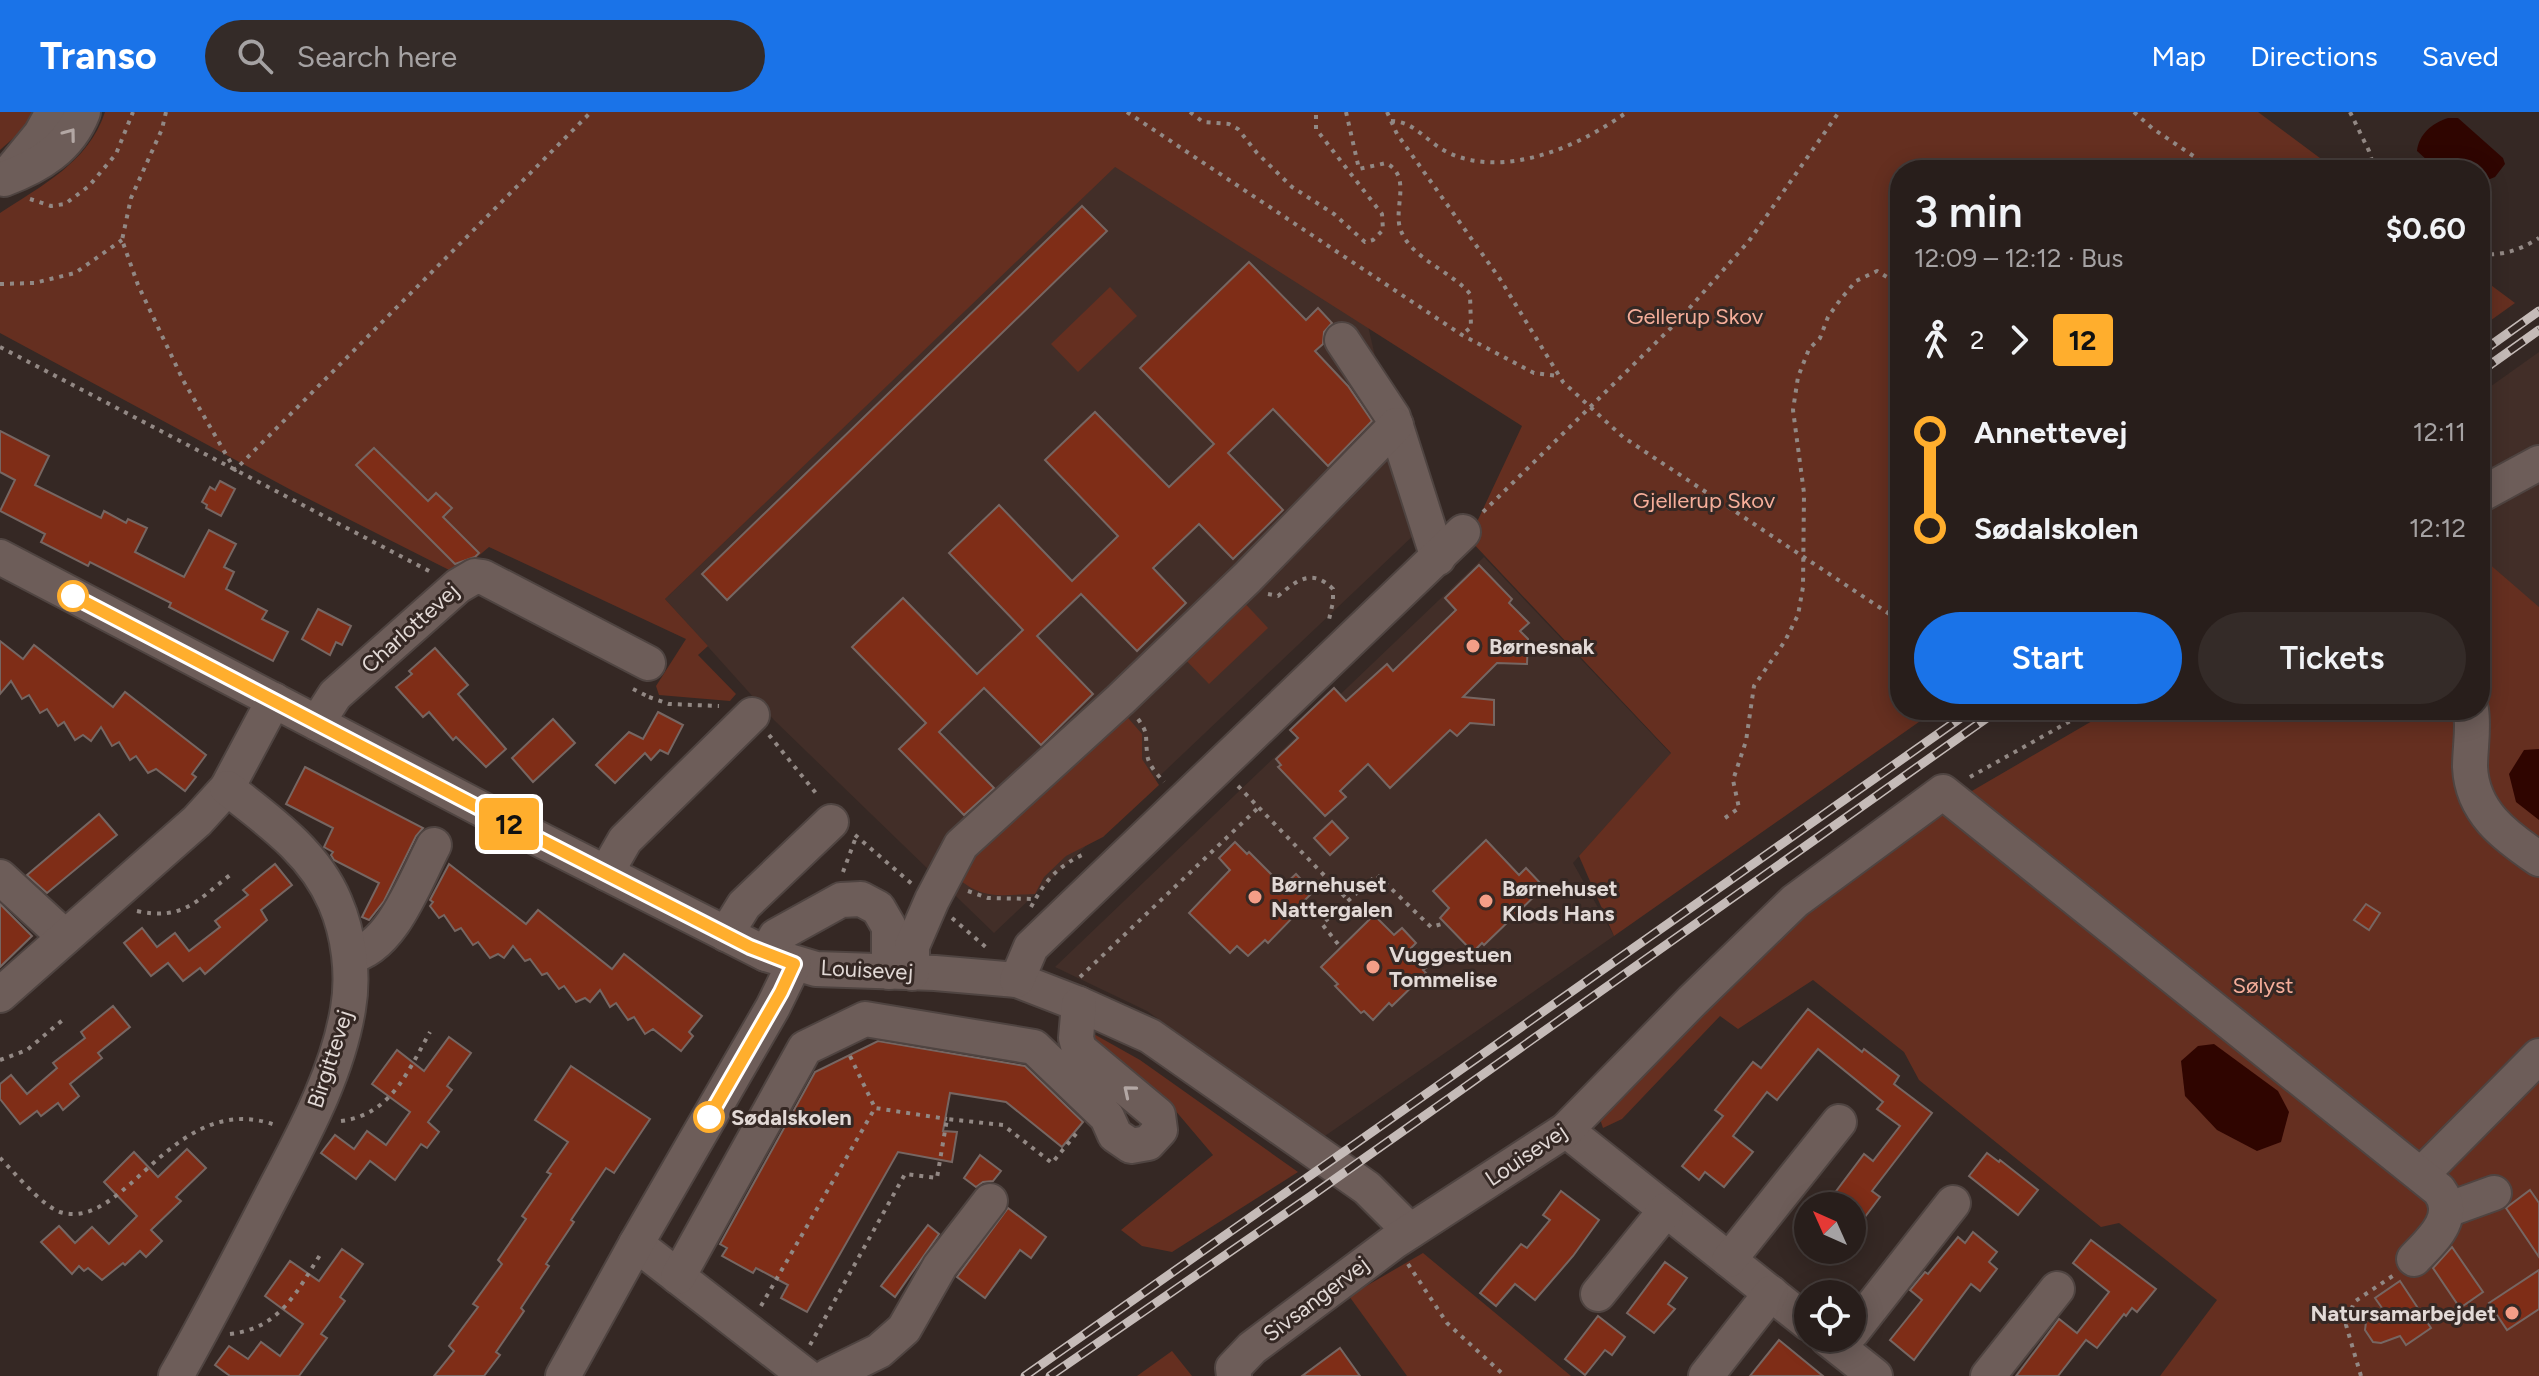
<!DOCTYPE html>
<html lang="en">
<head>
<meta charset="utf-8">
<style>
	:root { --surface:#281e1b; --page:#342b28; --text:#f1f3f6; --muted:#a5a2a3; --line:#443c3a; --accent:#1a73e8 }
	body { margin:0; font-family:Figtree,sans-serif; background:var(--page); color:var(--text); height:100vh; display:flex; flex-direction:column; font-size:30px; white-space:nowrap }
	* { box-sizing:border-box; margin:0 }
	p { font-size:26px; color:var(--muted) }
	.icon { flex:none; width:44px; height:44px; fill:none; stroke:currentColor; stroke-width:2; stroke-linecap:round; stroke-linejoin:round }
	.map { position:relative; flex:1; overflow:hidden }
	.sheet { position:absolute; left:1890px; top:48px; width:600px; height:560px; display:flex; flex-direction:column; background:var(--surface); border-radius:32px; box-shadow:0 4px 20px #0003,0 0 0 2px var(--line) }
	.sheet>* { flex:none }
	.badge { padding:0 16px; border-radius:6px; font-size:28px; line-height:52px }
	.needle { width:52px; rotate:315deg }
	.buttons { position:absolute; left:1794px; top:1080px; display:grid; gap:16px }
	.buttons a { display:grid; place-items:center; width:72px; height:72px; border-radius:50%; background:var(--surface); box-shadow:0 4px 20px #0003,0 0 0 2px var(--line); font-size:40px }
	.map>.badge { position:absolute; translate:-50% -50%; box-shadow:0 0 0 4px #fff }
	.legs { display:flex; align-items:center; gap:12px; height:88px; padding:0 24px; font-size:26px }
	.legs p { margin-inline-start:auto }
	.head { display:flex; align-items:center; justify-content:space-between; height:136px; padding:0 24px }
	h1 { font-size:44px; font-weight:600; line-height:60px }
	.action { display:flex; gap:16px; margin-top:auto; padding:16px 24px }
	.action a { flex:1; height:92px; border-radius:48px; background:var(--accent); color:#fff; font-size:32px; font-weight:600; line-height:92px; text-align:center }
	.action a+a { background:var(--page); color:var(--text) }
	ul { padding:0 24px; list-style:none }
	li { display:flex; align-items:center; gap:28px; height:96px; font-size:30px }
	li i { display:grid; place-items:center; width:12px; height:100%; margin:0 10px; background:currentColor }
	li i::after { content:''; width:20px; height:20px; margin:-10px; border:6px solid; border-radius:50%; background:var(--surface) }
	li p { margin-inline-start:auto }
	li:first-child i { background:linear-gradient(#0000 50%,currentColor 0) }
	li:last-child i { background:linear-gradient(currentColor 50%,#0000 0) }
	header { display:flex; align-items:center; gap:48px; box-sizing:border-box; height:112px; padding:0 40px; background:var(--accent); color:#fff }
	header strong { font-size:38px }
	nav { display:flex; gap:44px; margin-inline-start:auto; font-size:28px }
	.search { width:560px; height:72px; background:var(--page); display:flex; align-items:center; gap:20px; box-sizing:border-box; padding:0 28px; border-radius:44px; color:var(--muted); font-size:30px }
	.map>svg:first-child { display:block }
	.built { fill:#422e28 }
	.green { fill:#652f20 }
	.water { fill:#2f0500 }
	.building { fill:#7f2d17; stroke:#766662; stroke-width:2 }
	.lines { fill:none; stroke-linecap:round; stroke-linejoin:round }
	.minor-casing { stroke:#4f4441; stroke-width:38 }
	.path { stroke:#928884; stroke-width:4; stroke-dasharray:4 6; stroke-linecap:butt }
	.minor { stroke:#6d5d59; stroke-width:34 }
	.rail-casing { stroke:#c5bbb8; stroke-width:9 }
	.rail { stroke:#352824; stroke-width:6; stroke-dasharray:18; stroke-linecap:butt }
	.oneway { stroke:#b3a7a4 }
	.line-1-casing { stroke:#fff; stroke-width:18 }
	.line-1 { stroke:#ffae2d; stroke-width:12 }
	.stop-1-dot { fill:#fff; stroke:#ffae2d; stroke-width:4 }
	.poi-dot { fill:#f49e87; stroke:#352824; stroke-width:3 }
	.labels { text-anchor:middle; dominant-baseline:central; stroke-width:6; stroke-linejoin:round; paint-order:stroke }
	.park-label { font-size:22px; fill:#f6ae9a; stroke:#352824 }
	.street-label { font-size:22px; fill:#e2d9d6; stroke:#352824 }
	.poi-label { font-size:22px; font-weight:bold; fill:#e2d9d6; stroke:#352824; text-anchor:start }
	.stop-label { font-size:22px; font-weight:bold; fill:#e2d9d6; stroke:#352824; text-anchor:start }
</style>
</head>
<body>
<header>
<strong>Transo</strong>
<div class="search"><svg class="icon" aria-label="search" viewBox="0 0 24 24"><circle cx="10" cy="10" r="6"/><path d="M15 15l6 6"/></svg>Search here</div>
<nav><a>Map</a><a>Directions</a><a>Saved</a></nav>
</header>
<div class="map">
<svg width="2539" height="1264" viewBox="0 0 2539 1264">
	<rect width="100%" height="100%" fill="#352824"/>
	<g class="built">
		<polygon points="1114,54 1368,214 1416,421 994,821 774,608 665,487"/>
		<polygon points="2539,240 2539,542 2480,488 2480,282"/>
		<polygon points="1484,445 1671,642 1573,751 1614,824 1322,1026 1147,899 1055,855"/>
	</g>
	<g class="green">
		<polygon points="0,0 34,0 26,15 0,38"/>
		<path d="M105,0h2153l78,58h-436v540h36l-322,226 -35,-80 92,-103 -202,-214 53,-113 -407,-259 -450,432 43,47 -10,9 38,39 -6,7 -71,-6 -3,-9 30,-47 -197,-92 -32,27 -164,-83 -293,-158v-120c41,-27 89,-51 105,-101z"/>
		<polygon points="2480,165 2515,191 2480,216"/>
		<polygon points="1110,175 1137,204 1078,260 1051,232"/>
		<polygon points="2480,444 2539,495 2539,1264 2160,1264 2217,1188 2119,1111 2101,1115 1919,968 1904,940 1813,868 1738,917 1720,904 1622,1007 1603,1016 1600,1007 1807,793 1941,697 2111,598 2480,598"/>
		<polygon points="1240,486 1268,516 1209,572 1181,543"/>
		<path d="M1122,599l20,23v25l17,26 -56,52 -37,19 -22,21 -9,17c-37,1 -54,7 -83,-21z"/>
		<polygon points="1092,921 1140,948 1298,1060 1172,1140 1142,1134 1121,1118 1213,1043 1174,997 1093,934"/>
		<polygon points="1423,1141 1571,1264 1407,1264 1349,1184"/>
		<polygon points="1172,1239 1192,1264 1137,1264"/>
	</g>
	<g class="water">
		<path d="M2448,6h10l45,40 2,6 -10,13 -15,6v-13h-42l-21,-19c2,-17 15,-28 31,-33z"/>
		<polygon points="2539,637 2539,708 2516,690 2509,662 2524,638"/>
		<polygon points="2214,932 2278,979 2289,1000 2281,1030 2257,1039 2217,1018 2185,984 2181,949 2198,934"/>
	</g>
	<g class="building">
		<polygon points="1082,94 1107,119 727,488 702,462"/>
		<polygon points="1249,150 1306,208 1318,196 1332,211 1324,220 1323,232 1315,239 1348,274 1372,309 1328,354 1273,297 1228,341 1283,398 1233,447 1199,412 1153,456 1186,491 1137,539 1081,482 1037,524 1093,582 1041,633 984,576 939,620 994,676 964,703 899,637 926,611 852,535 903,486 977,562 1023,518 949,441 999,393 1072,469 1118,424 1045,348 1095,300 1169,375 1214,332 1140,256"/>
		<polygon points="0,319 49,344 35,373 101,406 104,399 126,411 128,407 147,416 135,440 184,465 209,418 236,432 224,455 234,460 226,477 267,499 262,507 288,520 273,549 169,495 171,491 90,450 88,454 41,430 45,422 0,399 15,368 0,360"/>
		<polygon points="374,336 428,389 436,381 452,396 443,405 479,441 475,445 455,452 356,353"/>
		<polygon points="220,369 235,377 221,404 206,396 207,393 202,390 210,375 215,378"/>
		<polygon points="1479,453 1512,487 1509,491 1529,511 1520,519 1528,527 1527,552 1497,551 1463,585 1494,588 1494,613 1470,611 1457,624 1450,618 1390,676 1368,652 1340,679 1346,685 1325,704 1278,655 1281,653 1276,647 1298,626 1290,618 1334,576 1346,589 1387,552 1393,559 1456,498 1445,486"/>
		<polygon points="318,497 351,514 342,533 336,530 330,543 302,527"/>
		<polygon points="0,529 23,547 34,533 113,595 125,580 206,643 192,662 196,665 185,679 156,657 148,661 136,644 130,648 119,630 112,634 101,615 91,629 83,623 75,628 64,610 58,614 47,597 40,601 29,583 22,587 11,569 0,582"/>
		<polygon points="435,536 468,573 458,582 506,637 486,655 456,625 453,628 429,600 423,605 396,575 412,562 409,559"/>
		<polygon points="658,600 683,613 668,642 660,638 651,648 645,641 615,671 596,653 629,620 643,627"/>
		<polygon points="553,607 575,631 533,670 512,646"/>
		<polygon points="305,655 423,716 416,724 384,789 369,808 362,805 379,771 334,748 331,743 333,740 324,735 333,716 286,692"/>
		<polygon points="99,702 117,723 47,781 27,763"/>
		<polygon points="1332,709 1348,726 1330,743 1314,726"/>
		<polygon points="1486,728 1519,763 1526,756 1544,775 1484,833 1482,831 1473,840 1440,806 1449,796 1433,779"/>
		<polygon points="1235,730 1247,742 1249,740 1283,774 1296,762 1313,780 1298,795 1300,798 1268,831 1265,828 1248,844 1237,834 1230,841 1189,801 1230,758 1219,746"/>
		<polygon points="275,752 292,773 261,798 267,808 205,862 200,856 183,869 168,851 151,864 124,831 142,816 157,835 175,821 189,839 220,815 215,809 248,783 243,778"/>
		<polygon points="449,752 526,812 538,798 612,857 624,842 702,904 689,920 693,924 681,939 653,917 645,922 634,905 628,908 616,891 610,895 600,878 590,890 585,886 576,890 564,874 559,877 547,861 542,863 530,847 525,849 513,834 504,846 498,842 490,846 478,830 473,833 461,816 455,819 444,803 439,806 430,794 433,790 430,788"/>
		<polygon points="0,792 32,824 0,855"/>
		<polygon points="2366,792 2380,801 2369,818 2354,808"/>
		<polygon points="1374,803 1394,823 1402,816 1416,831 1408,839 1426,856 1423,858 1426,861 1392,894 1389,891 1373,908 1364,899 1361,901 1335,874 1338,872 1321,855"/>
		<polygon points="113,894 130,915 98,941 102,946 70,972 79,984 63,998 58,991 41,1004 37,999 20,1012 0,987 0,972 11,963 27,982 57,956 53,951 85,926 81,920"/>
		<polygon points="1808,897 1862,940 1864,937 1899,964 1894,972 1932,1001 1872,1079 1880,1085 1852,1122 1852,1094 1825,1094 1864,1042 1873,1049 1900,1014 1877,997 1883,990 1818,937 1777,988 1767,980 1733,1024 1753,1040 1724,1075 1705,1060 1699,1068 1682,1054 1723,1004 1715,998 1753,950 1761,956"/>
		<polygon points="449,925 471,941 447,974 452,978 428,1010 439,1020 427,1036 421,1032 395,1068 370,1049 356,1067 321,1041 335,1023 354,1037 367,1019 386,1033 410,1000 372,972 397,938 424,959"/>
		<polygon points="878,929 1025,954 1083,1010 1062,1035 1006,990 950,981 943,1019 957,1020 952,1050 898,1040 807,1200 781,1186 788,1173 756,1156 753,1161 722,1144 727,1136 720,1132 815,960"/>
		<polygon points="571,954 650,1007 614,1061 606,1056 571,1108 574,1110 546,1152 549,1154 521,1196 524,1199 496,1240 500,1243 484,1264 434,1264 454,1239 449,1234 478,1195 473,1192 502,1152 498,1148 526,1107 522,1104 551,1062 547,1060 568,1030 535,1008"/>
		<polygon points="187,1037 206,1056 176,1085 181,1089 151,1118 162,1129 146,1145 140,1139 125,1153 123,1151 102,1168 88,1156 84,1159 79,1154 72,1162 41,1130 59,1114 75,1131 92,1115 109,1132 137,1104 104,1070 134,1040 158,1065"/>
		<polygon points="1987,1041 1999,1050 2000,1048 2038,1078 2018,1103 1969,1064"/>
		<polygon points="980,1043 1001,1059 993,1069 983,1070 976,1075 964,1066"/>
		<polygon points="2530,1078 2539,1091 2539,1145 2506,1096"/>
		<polygon points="1561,1079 1599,1108 1573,1144 1535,1188 1515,1172 1496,1194 1480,1181 1521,1132 1527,1136 1550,1108 1543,1103"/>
		<polygon points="1008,1096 1046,1125 1031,1146 1020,1138 985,1186 957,1165"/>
		<polygon points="928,1113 939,1122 895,1185 881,1174"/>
		<polygon points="1973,1120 1997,1140 1989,1150 1997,1157 1980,1179 1971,1172 1914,1248 1890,1228 1922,1188 1910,1178 1925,1160 1928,1162 1958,1125 1965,1131"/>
		<polygon points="2091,1128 2156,1177 2137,1200 2132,1196 2126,1204 2124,1202 2097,1236 2086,1228 2058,1264 2016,1264 2059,1207 2077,1221 2109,1180 2073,1151"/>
		<polygon points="2452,1135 2483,1180 2460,1196 2433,1156"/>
		<polygon points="342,1137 363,1152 340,1185 345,1189 321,1222 327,1226 299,1264 230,1264 215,1253 229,1234 248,1247 261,1230 280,1244 303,1212 265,1184 290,1149 319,1169"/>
		<polygon points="1665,1150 1687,1166 1668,1192 1675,1197 1654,1221 1627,1201"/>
		<polygon points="2539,1158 2539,1197 2507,1218 2489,1191"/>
		<polygon points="2400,1169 2431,1216 2406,1233 2400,1224 2381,1231 2373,1230 2365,1218 2366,1210 2382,1196 2375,1186"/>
		<polygon points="1598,1204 1625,1225 1612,1243 1605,1238 1585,1263 1565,1247"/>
		<polygon points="1779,1228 1823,1264 1750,1264"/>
		<polygon points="1340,1236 1360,1264 1302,1264"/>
	</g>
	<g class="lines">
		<g class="minor-casing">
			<g id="minor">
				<polyline points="14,55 41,22 53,0"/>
				<path d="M4,67c35,-13 65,-31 79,-67"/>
				<polyline points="1342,228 1393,305 1438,446"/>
				<polyline points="2480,383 2539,351"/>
				<polyline points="0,445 529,722 766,842 816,857 935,861 1017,868 1079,892 1150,924 1367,1076 1410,1119"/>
				<path d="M2471,598c3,19 -1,38 -1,57 2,45 35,69 69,92"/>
				<polyline points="317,611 335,583 458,474 475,464 483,465 648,551"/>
				<polyline points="606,761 625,728 752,603"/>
				<polyline points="0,765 65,825"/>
				<polyline points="726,822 744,793 831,710"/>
				<polyline points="766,842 776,824 841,788 861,787 878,796 889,815 889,860"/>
				<path d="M350,844c42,-8 65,-75 84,-111"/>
				<polyline points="912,861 912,834 932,788 961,733 1120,588 1247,466 1396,313"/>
				<polyline points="1017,868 1031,835 1463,420"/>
				<polyline points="0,883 197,709 227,676 274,588"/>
				<polyline points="1566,1018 1808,1211"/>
				<polyline points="2422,1062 2539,944"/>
				<polyline points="2447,1098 2494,1081"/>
				<polyline points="636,1132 806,1264"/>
				<polyline points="1729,1148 1839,1010"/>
				<polyline points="678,1165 805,936 865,907 1034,935 1107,1005 1115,1023 1131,1034 1148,1031 1160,1018 1158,1003 1079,937 1076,926 1079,892"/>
				<polyline points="1598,1182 1666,1098"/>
				<polyline points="1852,1220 1953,1091"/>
				<polyline points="1827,1226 1875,1264"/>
				<path d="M176,1264c33,-58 63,-117 94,-177 31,-60 67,-123 78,-190 6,-34 1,-75 -13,-107 -21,-50 -67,-82 -108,-114"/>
				<polyline points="563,1264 636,1132 773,895 794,852"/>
				<polyline points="828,1264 879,1239 904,1217 940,1154 990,1089"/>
				<path d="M1234,1264l-1,-8 19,-20 143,-107 171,-111 126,-129 103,-100 148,-109 496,398c20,27 -7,50 -25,69"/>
				<polyline points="1706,1264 1771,1181"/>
				<polyline points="1988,1264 2057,1177"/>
			</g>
		</g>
		<g class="path">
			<polyline points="166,0 162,17 131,86 122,128 138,173 183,268 235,358 591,0"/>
			<polyline points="1127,0 1462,223 1534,261 1559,264"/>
			<polyline points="1190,0 1203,10 1229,12 1238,17 1257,41 1292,75 1334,102 1365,130 1373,128 1383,118 1382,102 1316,17 1316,0"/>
			<path d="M1346,0l13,57 27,-6c27,14 6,46 15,68 11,28 53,42 69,63l1,33 -9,8"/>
			<polyline points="1387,0 1397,22 1500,167 1563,270 1623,325 1900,509"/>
			<polyline points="2134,0 2152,16 2214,58"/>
			<polyline points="2350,0 2369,39 2375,58"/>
			<path d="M1391,9c24,0 36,22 58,32 57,26 131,-7 178,-41"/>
			<polyline points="30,87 51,94 65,92 89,74 116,42 133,0"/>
			<path d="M2480,142c23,2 40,-4 59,-16"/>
			<polyline points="0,172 34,171 75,161 122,128"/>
			<polyline points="0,235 431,460"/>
			<polyline points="1483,400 1677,210 1749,129 1839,0"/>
			<path d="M1268,482l10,2c19,-16 34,-28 55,-7v13l-5,22"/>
			<polyline points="633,577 649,585"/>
			<polyline points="649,585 669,592 719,594"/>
			<path d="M1138,607c11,15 7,17 9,33 0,12 10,22 17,30"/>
			<polyline points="769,623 819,685"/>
			<polyline points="1970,665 2090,598"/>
			<polyline points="1238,674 1347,787"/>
			<polyline points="1725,706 1739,696 1733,668 1746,629 1754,574 1785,529 1798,503 1803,475 1804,381 1793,298 1798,265 1809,237 1820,226 1828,205 1840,188 1856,169 1877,159 1900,173"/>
			<polyline points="855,723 912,772"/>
			<polyline points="843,760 856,725"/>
			<polyline points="968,779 988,786 1036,787"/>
			<path d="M1031,795c15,-28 27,-41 55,-54"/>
			<path d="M137,799c45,10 60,-10 93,-36"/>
			<polyline points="952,806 988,837"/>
			<polyline points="1338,832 1322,812 1377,763 1431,815 1442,812"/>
			<polyline points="1080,865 1259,695"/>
			<polyline points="850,944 875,996"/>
			<polyline points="0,948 27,938 65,906"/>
			<path d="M341,1009c50,-6 67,-50 89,-89"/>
			<path d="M0,1046c15,15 41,47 60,54 67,21 113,-126 218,-86"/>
			<polyline points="1408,1152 1447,1211 1505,1264"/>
			<polyline points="761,1194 875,996 947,1007"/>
			<path d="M230,1222c50,-6 66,-41 90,-79"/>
			<polyline points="810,1233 905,1062 937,1066 947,1007 1003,1013 1052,1051 1080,1017"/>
			<polyline points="2361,1264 2346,1213 2354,1190 2394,1163"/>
		</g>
		<use href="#minor" class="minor"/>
		<g class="rail-casing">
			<g id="rail">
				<polyline points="2480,241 2539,199"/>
				<polyline points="2480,260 2539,218"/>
				<polyline points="1025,1264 1972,598"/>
				<polyline points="1050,1264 1311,1084 1998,598"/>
			</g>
		</g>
		<use href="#rail" class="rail"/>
	</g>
	<defs><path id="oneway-chevron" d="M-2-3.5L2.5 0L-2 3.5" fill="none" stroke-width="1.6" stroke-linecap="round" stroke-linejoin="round" transform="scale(2)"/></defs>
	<g class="oneway">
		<use href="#oneway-chevron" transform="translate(70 22) rotate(-53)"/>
		<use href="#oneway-chevron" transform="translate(1129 979) rotate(-140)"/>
	</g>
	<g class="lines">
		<g class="line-1-casing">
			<polyline id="line-1" points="73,484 529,722 750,835 794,852 781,880 709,1005"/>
		</g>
		<use href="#line-1" class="line-1"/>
	</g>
	<g class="stop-1-dot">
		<circle cx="73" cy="484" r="14"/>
		<circle cx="709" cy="1005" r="14"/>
	</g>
	<g class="poi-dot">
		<circle cx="1473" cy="534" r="8"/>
		<circle cx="1255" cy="785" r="8"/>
		<circle cx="1486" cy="789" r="8"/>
		<circle cx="1373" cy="855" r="8"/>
		<circle cx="2512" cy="1201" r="8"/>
	</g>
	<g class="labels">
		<g class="park-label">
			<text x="1695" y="204">Gellerup Skov</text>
			<text x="1704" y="388">Gjellerup Skov</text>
			<text x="2263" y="873">Sølyst</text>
		</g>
		<g class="street-label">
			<text transform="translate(410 516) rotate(-42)">Charlottevej</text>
			<text transform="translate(867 858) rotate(3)">Louisevej</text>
			<text transform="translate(330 947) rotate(-72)">Birgittevej</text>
			<text transform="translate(1526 1043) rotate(-34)">Louisevej</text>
			<text transform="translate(1316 1187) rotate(-37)">Sivsangervej</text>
		</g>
		<g class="poi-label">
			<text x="1489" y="534">Børnesnak</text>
			<text x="1271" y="772">Børnehuset<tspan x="1271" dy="25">Nattergalen</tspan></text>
			<text x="1502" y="776">Børnehuset<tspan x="1502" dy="25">Klods Hans</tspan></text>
			<text x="1389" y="842">Vuggestuen<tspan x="1389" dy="25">Tommelise</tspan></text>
			<text x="2496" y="1201" text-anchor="end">Natursamarbejdet</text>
		</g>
		<g class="stop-label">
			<text x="731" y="1005">Sødalskolen</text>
		</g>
	</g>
</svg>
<div class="buttons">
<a><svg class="needle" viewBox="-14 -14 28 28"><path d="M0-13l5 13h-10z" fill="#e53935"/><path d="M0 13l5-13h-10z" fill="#a5a2a3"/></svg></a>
<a><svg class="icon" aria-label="locate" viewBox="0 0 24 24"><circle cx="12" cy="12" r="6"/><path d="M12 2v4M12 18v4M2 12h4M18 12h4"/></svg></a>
</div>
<b class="badge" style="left:509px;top:712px;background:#ffae2d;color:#111">12</b>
<section class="sheet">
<div class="head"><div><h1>3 min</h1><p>12:09 – 12:12 · Bus</p></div><b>$0.60</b></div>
<div class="legs"><svg class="icon" aria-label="walk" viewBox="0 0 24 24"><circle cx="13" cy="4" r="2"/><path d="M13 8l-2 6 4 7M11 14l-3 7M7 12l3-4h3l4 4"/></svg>2<svg class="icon" aria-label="forward" viewBox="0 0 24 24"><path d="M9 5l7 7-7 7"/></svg><b class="badge" style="background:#ffae2d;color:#111">12</b></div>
<ul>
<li><i style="color:#ffae2d"></i><b>Annettevej</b><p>12:11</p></li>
<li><i style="color:#ffae2d"></i><b>Sødalskolen</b><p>12:12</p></li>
</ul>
<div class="action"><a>Start</a><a>Tickets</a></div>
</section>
</div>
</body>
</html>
